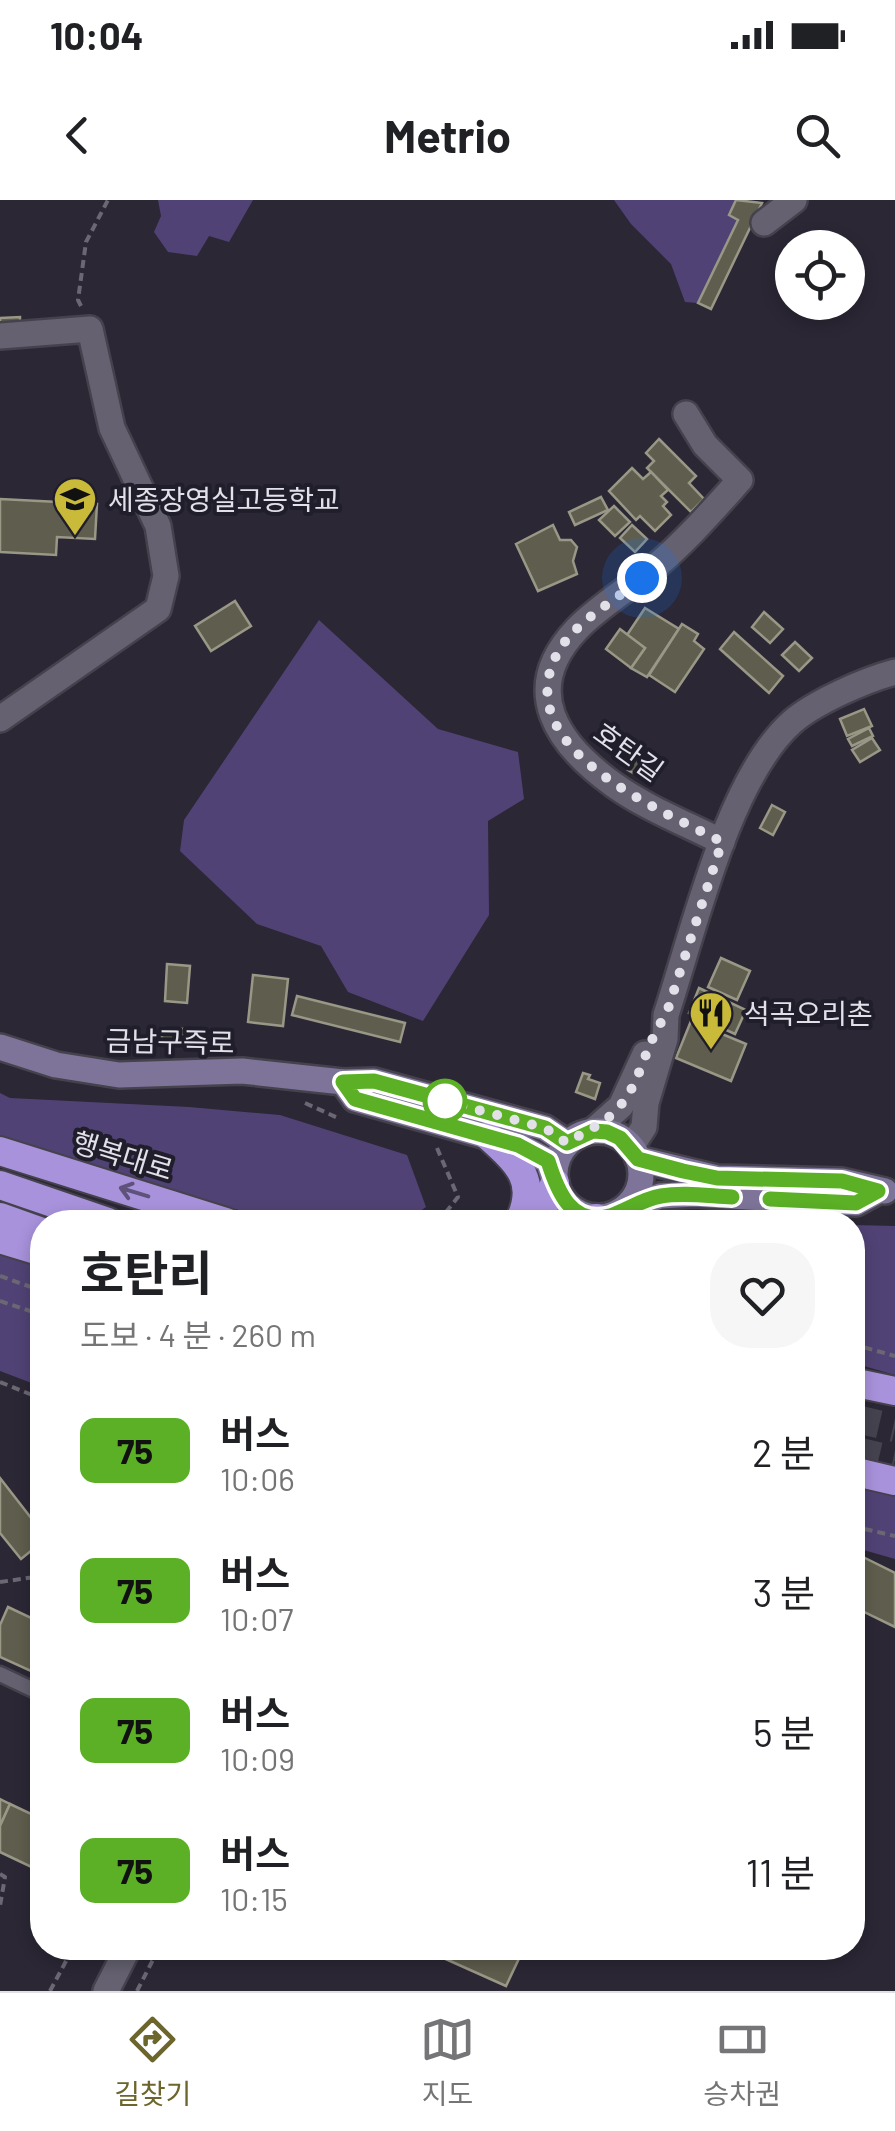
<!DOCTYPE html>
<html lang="ko">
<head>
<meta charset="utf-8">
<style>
	:root { --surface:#fff; --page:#f6f6f6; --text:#202124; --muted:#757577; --line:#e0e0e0; --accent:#6c662d }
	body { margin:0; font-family:Barlow,"Noto Sans KR",sans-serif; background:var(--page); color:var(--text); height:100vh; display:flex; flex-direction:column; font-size:38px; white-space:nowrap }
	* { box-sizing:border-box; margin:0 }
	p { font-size:32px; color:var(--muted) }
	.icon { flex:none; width:55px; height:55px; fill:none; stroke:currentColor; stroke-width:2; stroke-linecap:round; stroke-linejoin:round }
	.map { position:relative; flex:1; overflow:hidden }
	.panel { position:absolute; left:30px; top:1010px; width:835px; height:750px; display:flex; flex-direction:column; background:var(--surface); border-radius:40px; box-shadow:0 5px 15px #0003 }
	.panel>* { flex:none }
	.badge { padding:0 20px; border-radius:15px; font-size:35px; line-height:65px }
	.fabs { position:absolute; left:775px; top:30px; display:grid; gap:20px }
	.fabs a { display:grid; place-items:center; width:90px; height:90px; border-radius:50%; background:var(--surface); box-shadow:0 5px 15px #0003; font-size:50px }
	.you { position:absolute; width:50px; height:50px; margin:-25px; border:8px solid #fff; border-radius:50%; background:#1a73e8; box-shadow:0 0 0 15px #1a73e833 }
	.map>.badge { position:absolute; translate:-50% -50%; box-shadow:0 0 0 5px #fff }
	.round { display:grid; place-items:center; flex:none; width:105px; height:105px; border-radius:40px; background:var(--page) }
	.head { display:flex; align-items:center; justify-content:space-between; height:170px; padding:0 50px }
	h1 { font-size:48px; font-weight:700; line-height:75px }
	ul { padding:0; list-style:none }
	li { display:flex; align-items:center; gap:30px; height:140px; padding:0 50px }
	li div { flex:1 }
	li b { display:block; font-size:38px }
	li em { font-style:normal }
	li .badge { min-width:110px; font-weight:700; text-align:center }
	.status { display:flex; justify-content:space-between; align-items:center; height:70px; padding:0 50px; background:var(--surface); direction:ltr }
	.status svg { height:28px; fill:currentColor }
	header { display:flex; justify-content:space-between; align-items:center; height:130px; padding:0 50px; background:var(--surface); font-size:45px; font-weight:700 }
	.tab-bar { display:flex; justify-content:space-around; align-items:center; height:140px; border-top:2px solid var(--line); background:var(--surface); font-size:28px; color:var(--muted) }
	.tab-bar a { display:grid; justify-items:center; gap:5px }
	.tab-bar .active { color:var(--accent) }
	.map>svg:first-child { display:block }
	.green { fill:#514275 }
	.building { fill:#5f5d4d; stroke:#999786; stroke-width:2.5 }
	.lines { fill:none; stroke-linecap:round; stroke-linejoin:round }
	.trunk-tunnel { stroke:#464350; stroke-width:28; stroke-dasharray:28 14; stroke-linecap:butt }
	.service-casing { stroke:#45424d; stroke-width:19 }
	.minor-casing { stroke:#45424d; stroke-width:30 }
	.tertiary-casing { stroke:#45424d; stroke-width:30 }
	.secondary-casing { stroke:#45424d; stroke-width:30 }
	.trunk-casing { stroke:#45424d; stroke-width:32 }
	.path { stroke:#6b6874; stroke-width:4; stroke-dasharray:8 5; stroke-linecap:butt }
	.service { stroke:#656171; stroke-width:14 }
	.minor { stroke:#656171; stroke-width:25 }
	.tertiary { stroke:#656171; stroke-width:25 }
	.secondary { stroke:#7e7499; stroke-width:25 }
	.trunk { stroke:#a892dc; stroke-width:28 }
	.oneway { stroke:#5e527b }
	.line-casing { stroke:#fff; stroke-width:22 }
	.line { stroke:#5bb025; stroke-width:15 }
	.walk { stroke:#e2e0e9; stroke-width:10; stroke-dasharray:0 18 }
	.stop-dot { fill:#fff; stroke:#5bb025; stroke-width:5 }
	.labels { text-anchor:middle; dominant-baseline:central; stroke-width:8; stroke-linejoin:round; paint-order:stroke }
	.poi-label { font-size:28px; fill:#e2e0e9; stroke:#211e2b; text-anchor:start }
	.street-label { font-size:28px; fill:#e2e0e9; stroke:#211e2b }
</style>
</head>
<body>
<div class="status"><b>10:04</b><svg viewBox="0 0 49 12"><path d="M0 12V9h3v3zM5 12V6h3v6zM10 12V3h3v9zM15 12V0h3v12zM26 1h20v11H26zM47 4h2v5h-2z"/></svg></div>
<header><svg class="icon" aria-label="back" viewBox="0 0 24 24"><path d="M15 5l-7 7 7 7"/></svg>Metrio<svg class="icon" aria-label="search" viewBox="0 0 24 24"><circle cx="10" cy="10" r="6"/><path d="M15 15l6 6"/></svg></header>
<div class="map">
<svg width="895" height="1791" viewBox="0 0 895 1791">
	<rect width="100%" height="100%" fill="#2b2735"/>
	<g class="green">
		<polygon points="158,0 253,0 229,42 209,36 197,56 168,52 154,32 161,16"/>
		<polygon points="614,0 736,0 729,15 738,20 698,103 685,102 671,64 631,24"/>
		<polygon points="319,420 438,529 518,552 524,599 488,621 489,715 423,821 348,792 321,746 257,724 180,651 184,620"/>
		<polygon points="0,893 10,898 189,907 280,915 407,955 426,1007 405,1022 296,1022 249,1013 0,942"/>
		<polygon points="853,1025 895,1026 895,1175 853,1163"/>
		<polygon points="0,1051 42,1064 42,1187 0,1171"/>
		<polygon points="852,1285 895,1294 895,1359 853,1347"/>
	</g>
	<g class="building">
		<polygon points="736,0 762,3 711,109 698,103 738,20 729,15"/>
		<polygon points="20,117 20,129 0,130 0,118"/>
		<polygon points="659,239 696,276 689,283 704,299 691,312 647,268 654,261 646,253"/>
		<polygon points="632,268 643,279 651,272 668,290 661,296 667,302 663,306 671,315 655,331 640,316 636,320 609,291"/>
		<polygon points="601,297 608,310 575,325 569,312"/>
		<polygon points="0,299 97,304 95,339 57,337 56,355 0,352"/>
		<polygon points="614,306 630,322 615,336 599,320"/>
		<polygon points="553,325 560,340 571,340 577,347 573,361 577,374 538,391 516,344"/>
		<polygon points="632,325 647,339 635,352 620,338"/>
		<polygon points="235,401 251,426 211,451 195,426"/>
		<polygon points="645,408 679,429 647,477 631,468 645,448 627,435"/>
		<polygon points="764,412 783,429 770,443 752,427"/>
		<polygon points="682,424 698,434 694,441 704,449 675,492 649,475"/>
		<polygon points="620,429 645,448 631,468 606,449"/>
		<polygon points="734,432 783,476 769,493 720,449"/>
		<polygon points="795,442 812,458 799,471 782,455"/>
		<polygon points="864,509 872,526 847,536 840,519"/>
		<polygon points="869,528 873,536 852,546 848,539"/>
		<polygon points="872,538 880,550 860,562 852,550"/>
		<polygon points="638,551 645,554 635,574 628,570"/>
		<polygon points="772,605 785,612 773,635 760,628"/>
		<polygon points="721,758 750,771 737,800 708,787"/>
		<polygon points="167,764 190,766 187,803 165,801"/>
		<polygon points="253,775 288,779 283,826 248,822"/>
		<polygon points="699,788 746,810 735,834 689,813"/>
		<polygon points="297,796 405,823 400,842 292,815"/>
		<polygon points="691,821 746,844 731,881 676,858"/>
		<polygon points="162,828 183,829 182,844 162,843"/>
		<polygon points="583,873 590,875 588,879 600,883 595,899 576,892"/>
		<polygon points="0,1278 42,1332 42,1342 21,1359 0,1333"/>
		<polygon points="859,1355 895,1373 895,1427 852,1406 852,1369"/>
		<polygon points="8,1407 42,1423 42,1476 0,1457 0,1425"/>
		<polygon points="0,1599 10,1604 0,1626"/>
		<polygon points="10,1604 42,1619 42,1672 0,1652 0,1626"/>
		<polygon points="421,1748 524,1748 506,1786"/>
	</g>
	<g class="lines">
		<g class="trunk-tunnel">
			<polyline points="852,1218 895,1228"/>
			<polyline points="852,1250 895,1260"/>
		</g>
		<g class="service-casing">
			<polyline id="service" points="0,1474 42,1494"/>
		</g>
		<g class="minor-casing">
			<g id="minor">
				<polyline points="764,23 794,0"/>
				<polyline points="0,136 90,129 112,228 158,326 166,376 158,409 0,519"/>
				<path d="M686,214l19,31 35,35c-27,30 -54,61 -85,87 -25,21 -56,39 -78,62 -58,61 -20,115 37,156 32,23 73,39 108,57"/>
				<polyline points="593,931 621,906 645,854"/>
				<path d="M631,947l13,-20 2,-24 19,-64 1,-24c27,-82 62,-236 126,-293 23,-20 73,-42 103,-50"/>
			</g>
		</g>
		<g class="tertiary-casing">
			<polyline id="tertiary" points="106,1791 128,1748"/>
		</g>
		<g class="secondary-casing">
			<g id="secondary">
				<polyline points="0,847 56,865 119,875 242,871 343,882 374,881 545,928 567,943"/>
				<polyline points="343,882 355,899 518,945 548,961 555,983"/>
				<circle cx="598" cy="974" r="43"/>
				<polyline points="638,959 717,978 842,981 885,991"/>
				<polyline points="624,1009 660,996 694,994 856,1003 878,991"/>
			</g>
		</g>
		<g class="trunk-casing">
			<g id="trunk">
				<path d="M488,936c30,27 51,45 31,86"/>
				<polyline points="0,951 226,1022"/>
				<polyline points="0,985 108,1022"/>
				<polyline points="0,1017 42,1032"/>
				<polyline points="524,1022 545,1003 555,983"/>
				<polyline points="585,1022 596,1018"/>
				<polyline points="0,1039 42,1052"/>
				<polyline points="852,1182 895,1191"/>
				<polyline points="852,1271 895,1281"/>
			</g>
		</g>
		<g class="path">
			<polyline points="81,106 78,100 86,42 108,0"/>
			<polyline points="305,903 338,918"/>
			<polyline points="437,948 458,997 438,1022"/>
			<polyline points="0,1076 42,1091"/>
			<polyline points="0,1101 42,1115"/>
			<polyline points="852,1144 895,1156"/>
			<polyline points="0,1182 42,1199"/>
			<polyline points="852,1326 895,1336"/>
			<polyline points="0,1382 42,1376"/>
			<polyline points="0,1674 5,1677 0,1706"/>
			<polyline points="50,1791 73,1748"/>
			<polyline points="137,1791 159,1748"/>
		</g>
		<use href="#service" class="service"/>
		<use href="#minor" class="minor"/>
		<use href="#tertiary" class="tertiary"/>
		<use href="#secondary" class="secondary"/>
		<use href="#trunk" class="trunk"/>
	</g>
	<defs><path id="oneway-shaft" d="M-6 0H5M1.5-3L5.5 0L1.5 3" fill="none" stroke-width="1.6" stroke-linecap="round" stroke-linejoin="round" transform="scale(2.5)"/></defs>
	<use class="oneway" href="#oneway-shaft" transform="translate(134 992) rotate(-163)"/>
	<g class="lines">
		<g class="line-casing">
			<path id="line" d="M732,997c-23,-1 -48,-5 -71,-1 -18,3 -34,14 -51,20 -39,11 -53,-26 -62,-55l-30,-16 -163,-46 -12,-17 31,-1 171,47 22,15 26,-12 14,1 13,6 18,21 45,12 34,7 125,3 36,10 -22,12 -86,-4"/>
		</g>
		<use href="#line" class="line"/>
		<path class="walk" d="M445,901l100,27 22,15c18,-12 37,-18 52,-36 23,-26 26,-64 47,-92l56,-173c-62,-33 -212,-92 -166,-186 16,-33 58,-54 86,-78"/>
	</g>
	<defs>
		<g id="school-pin" transform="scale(2.25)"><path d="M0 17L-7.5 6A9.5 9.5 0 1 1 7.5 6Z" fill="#caba39" stroke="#211e2b"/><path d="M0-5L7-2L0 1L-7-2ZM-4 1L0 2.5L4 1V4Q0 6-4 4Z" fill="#111"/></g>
		<g id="restaurant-pin" transform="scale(2.25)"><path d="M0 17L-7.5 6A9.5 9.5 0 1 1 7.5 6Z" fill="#caba39" stroke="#211e2b"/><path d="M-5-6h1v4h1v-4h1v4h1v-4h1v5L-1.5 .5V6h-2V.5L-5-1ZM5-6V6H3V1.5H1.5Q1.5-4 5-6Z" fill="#111"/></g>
	</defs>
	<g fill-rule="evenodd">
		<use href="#school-pin" x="75" y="299"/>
		<use href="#restaurant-pin" x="711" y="813"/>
	</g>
	<circle class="stop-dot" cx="445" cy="901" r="20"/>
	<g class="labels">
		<g class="poi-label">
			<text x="108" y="299">세종장영실고등학교</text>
			<text x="744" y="813">석곡오리촌</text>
		</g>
		<g class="street-label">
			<text transform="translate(629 551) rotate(36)">호탄길</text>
			<text transform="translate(170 841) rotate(1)">금남구즉로</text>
			<text transform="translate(123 955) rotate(17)">행복대로</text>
		</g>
	</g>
</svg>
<div class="fabs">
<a><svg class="icon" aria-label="locate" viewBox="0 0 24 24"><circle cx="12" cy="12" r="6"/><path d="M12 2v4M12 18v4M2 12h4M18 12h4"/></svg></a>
</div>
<div class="you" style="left:642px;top:378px"></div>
<section class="panel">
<div class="head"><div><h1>호탄리</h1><p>도보 · 4 분 · 260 m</p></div><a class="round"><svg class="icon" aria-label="heart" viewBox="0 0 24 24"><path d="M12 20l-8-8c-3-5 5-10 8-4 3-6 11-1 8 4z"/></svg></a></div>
<ul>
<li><span class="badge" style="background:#5bb025;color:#111">75</span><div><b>버스</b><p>10:06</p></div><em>2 분</em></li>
<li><span class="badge" style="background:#5bb025;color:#111">75</span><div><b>버스</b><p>10:07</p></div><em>3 분</em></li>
<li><span class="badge" style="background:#5bb025;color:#111">75</span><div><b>버스</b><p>10:09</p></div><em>5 분</em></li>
<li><span class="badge" style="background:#5bb025;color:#111">75</span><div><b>버스</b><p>10:15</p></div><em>11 분</em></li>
</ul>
</section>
</div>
<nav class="tab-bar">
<a class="active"><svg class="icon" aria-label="directions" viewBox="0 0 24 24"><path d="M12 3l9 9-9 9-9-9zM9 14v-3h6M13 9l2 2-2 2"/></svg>길찾기</a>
<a><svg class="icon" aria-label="map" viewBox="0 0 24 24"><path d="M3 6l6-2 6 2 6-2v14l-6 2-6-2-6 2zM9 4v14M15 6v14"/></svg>지도</a>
<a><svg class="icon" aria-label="tickets" viewBox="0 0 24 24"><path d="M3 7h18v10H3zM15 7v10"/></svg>승차권</a>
</nav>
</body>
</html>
